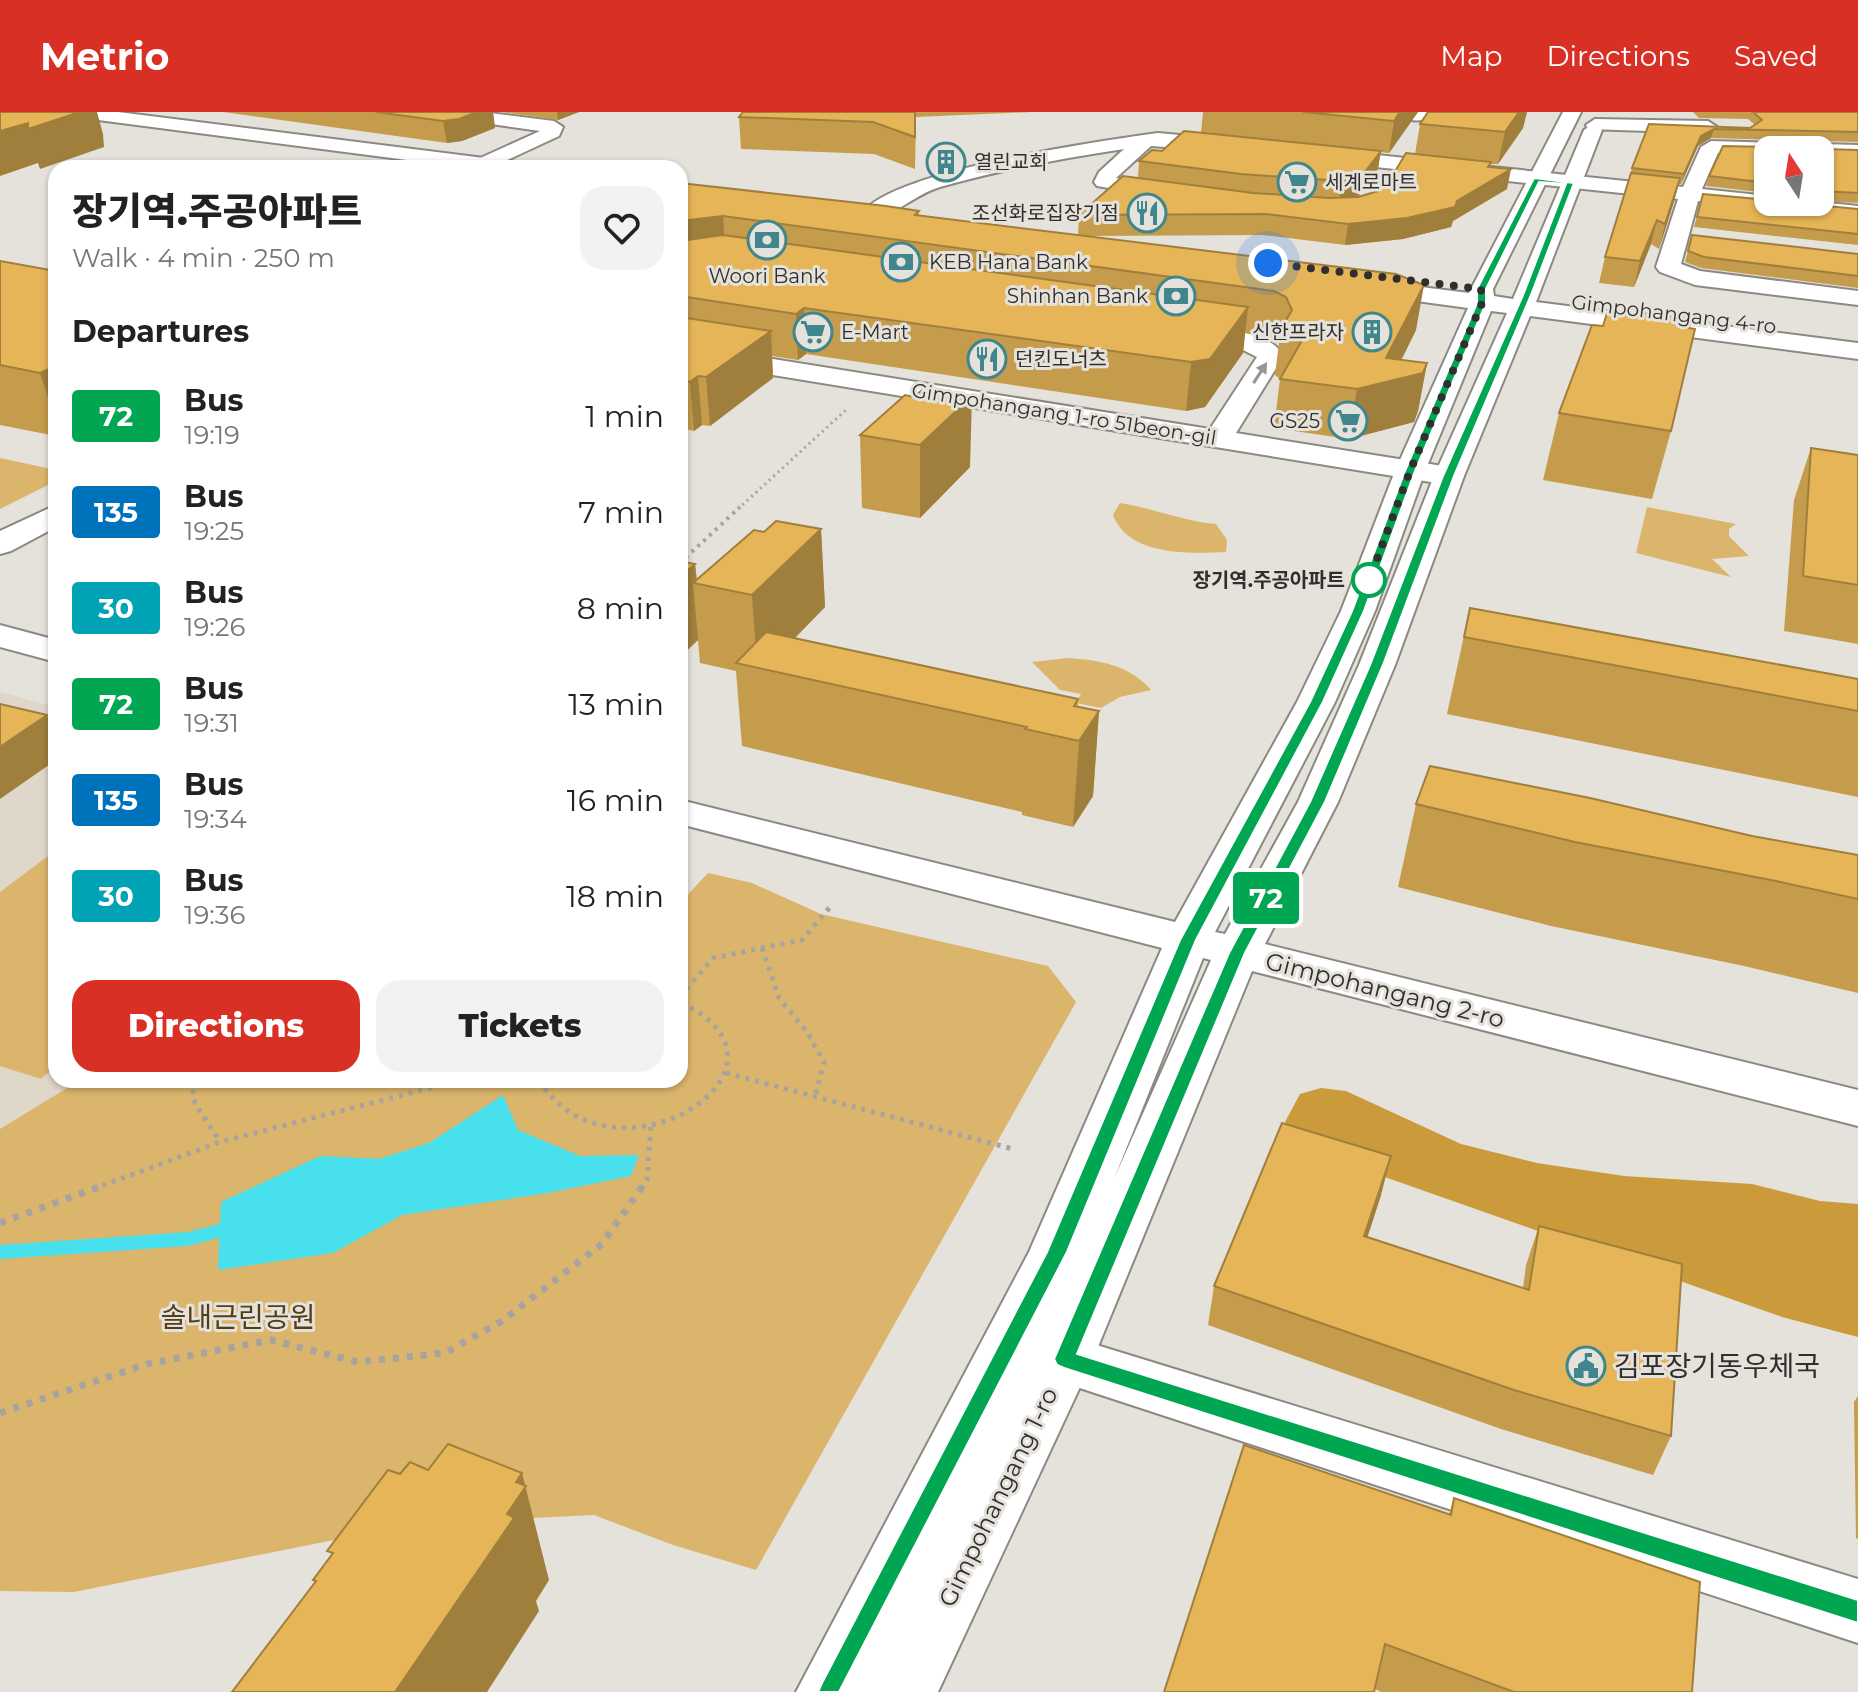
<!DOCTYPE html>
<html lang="en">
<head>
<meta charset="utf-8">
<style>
	:root { --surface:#fff; --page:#f2f2f2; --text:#222; --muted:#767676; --accent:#d93025 }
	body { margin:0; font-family:Montserrat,"Noto Sans KR",sans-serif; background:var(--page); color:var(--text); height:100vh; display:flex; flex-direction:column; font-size:30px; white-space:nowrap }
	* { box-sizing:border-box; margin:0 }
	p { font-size:26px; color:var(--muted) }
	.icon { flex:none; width:44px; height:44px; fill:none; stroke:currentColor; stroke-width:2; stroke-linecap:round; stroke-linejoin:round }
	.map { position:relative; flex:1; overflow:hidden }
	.drawer { position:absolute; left:48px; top:48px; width:640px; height:928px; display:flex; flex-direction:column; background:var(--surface); border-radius:24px; box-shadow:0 2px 6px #0004 }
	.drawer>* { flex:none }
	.badge { padding:0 16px; border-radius:6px; font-size:28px; line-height:52px }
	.needle { width:52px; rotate:348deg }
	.fabs { position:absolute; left:1754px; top:24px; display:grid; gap:16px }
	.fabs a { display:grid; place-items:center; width:80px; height:80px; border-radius:16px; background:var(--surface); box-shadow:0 2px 6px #0004; font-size:40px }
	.you { position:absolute; width:40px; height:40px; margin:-20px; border:6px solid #fff; border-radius:50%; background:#1a73e8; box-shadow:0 0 0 12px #1a73e833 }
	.map>.badge { position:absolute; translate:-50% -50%; box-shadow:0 0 0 4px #fff }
	h2 { padding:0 24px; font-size:30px; line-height:72px }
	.round { display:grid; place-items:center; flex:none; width:84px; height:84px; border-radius:24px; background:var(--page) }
	.head { display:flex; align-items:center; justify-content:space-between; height:136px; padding:0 24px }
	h1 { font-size:38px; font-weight:800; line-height:60px }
	.button { display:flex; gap:16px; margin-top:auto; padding:16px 24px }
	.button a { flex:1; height:92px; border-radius:24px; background:var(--accent); color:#fff; font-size:32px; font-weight:800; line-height:92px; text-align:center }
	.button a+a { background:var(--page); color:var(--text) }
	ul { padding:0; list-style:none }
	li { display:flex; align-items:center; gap:24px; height:96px; padding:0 24px }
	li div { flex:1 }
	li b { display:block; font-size:30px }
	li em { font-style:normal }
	li .badge { min-width:88px; font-weight:700; text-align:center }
	header { display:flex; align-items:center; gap:48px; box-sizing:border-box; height:112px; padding:0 40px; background:var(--accent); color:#fff }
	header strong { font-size:38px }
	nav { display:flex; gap:44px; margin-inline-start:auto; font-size:28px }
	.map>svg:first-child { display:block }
	.built { fill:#ded7ca }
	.green { fill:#dcb56c }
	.forest { fill:#cb9b3b }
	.water { fill:#49e0ed }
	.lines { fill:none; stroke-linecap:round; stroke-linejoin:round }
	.stream { fill:#49e0ed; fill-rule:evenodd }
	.minor-casing { stroke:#8c8983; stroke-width:4 }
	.tertiary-casing { stroke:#8c8983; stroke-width:4 }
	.path-far3 { stroke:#a7a49f; stroke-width:3; stroke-dasharray:2 4; stroke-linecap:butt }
	.path-far2 { stroke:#a7a49f; stroke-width:4; stroke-dasharray:3 5; stroke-linecap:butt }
	.path-far1 { stroke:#a7a49f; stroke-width:5; stroke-dasharray:4 6; stroke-linecap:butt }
	.path { stroke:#a7a49f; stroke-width:7; stroke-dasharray:6 8; stroke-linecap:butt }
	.minor { fill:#fff; fill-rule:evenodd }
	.tertiary { fill:#fff; fill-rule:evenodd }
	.wall { fill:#c59c4b }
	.shaded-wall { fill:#a07f3d }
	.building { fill:#e5b557; stroke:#a07f3d; stroke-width:2 }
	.oneway { fill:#989796 }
	.line { fill:#00a651; stroke:#fff; stroke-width:2 }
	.walk { stroke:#302f2d; stroke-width:8; stroke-dasharray:0 14.4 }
	.stop-dot { fill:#fff; stroke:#00a651; stroke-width:4 }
	.labels { text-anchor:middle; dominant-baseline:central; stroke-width:6; stroke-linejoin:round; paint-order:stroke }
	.far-poi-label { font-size:20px; fill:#302f2d; stroke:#e5e1db; text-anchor:start }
	.far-street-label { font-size:20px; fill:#302f2d; stroke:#e5e1db }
	.far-stop-label { font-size:20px; font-weight:bold; fill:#302f2d; stroke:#e5e1db; text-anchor:end }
	.street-label { font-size:24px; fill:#302f2d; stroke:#e5e1db }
	.near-park-label { font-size:28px; fill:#523e17; stroke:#e5e1db }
	.near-poi-label { font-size:28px; fill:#302f2d; stroke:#e5e1db; text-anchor:start }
</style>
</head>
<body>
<header>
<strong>Metrio</strong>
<nav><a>Map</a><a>Directions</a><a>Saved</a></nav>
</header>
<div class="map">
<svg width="1858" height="1580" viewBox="0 0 1858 1580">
	<rect width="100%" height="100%" fill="#e5e1db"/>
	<polygon class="built" points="0,580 56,595 56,968 80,968 0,1017"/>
	<g class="green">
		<polygon points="0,346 56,358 56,369 0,397"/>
		<path d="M1120,391c33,5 62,18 96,21l11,16 -1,12c-37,2 -98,4 -113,-37z"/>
		<polygon points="1647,395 1736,412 1729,417 1729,424 1749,444 1712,447 1731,465 1636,441"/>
		<path d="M1068,546c31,2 62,7 83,32l-31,7 -19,11 -25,-5 5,-9 -21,-4 -28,-28z"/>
		<polygon points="56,738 56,954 41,967 0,954 0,780"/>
		<polygon points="708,761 752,771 821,802 1048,854 1076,890 756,1458 673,1433 594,1403 414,1412 74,1480 0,1479 0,1017 80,968 680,968 680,791"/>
	</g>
	<polygon class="forest" points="1321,976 1346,979 1461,1032 1537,1051 1624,1064 1752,1072 1820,1089 1858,1092 1858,1225 1782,1205 1308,1038 1285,1010 1300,982"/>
	<polygon class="water" points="503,983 518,1018 580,1044 639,1043 631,1064 548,1081 402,1103 333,1141 218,1158 221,1090 320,1044 379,1047 429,1031"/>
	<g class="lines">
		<polygon class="stream" points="238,1107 244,1109 247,1114 244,1119 188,1134 0,1147 0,1133 188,1120"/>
		<g class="minor-casing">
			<g id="minor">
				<polygon points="432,0 482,0 554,9 563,15 559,24 490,56 476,56 473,52 476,48 540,19 441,5"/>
				<path d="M1388,0h47l2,3c-11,9 -38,6 -49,-3z"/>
				<polygon points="1595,7 1708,9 1717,15 1708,21 1588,17 1586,13"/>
				<path d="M1158,21l77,7 10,6 -10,6 -84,-6 -35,32 63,11 3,4 -10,6 -75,-13 -3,-4 5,-10 25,-23c-61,9 -124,21 -184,38 -24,7 -43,27 -67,32l-11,-6c33,-43 238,-72 296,-80z"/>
				<polygon points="1711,29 1858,33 1858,45 1820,44 1820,38 1768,38 1768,42 1718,41 1702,77 1768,84 1768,90 1820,90 1858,94 1858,106 1698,89 1681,152 1700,159 1858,179 1858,193 1695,173 1660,160 1656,155 1678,87 1319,49 1309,43 1319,37 1683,75 1701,35"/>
				<path d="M1186,212c25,4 89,6 97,33l-47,76 213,34 11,3 4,6 -4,6 -11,3 -769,-125v-16l530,85 47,-72 -18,-9 -62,-11 -4,-5 4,-5z"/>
				<polygon points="1064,1223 1858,1467 1858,1531 1043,1264 1035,1247 1043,1230"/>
			</g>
		</g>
		<g class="tertiary-casing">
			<g id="tertiary">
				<polygon points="66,0 118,0 516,50 526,56 469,56 75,5"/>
				<path d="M1563,0h18l-88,177 1,7 19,3 71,-169 9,-6 9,6 -66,172 322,41v16l-328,-43 -66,160 -69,189 -57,137 -73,142 593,146v36l-606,-155 -159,388 -155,333h-142l233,-440 133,-304 -482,-124v-24l495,122 122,-220 44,-91 54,-140 73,-163 -103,-14 -8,-2 -4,-5 4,-5 8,-2 104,13zM1491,199l16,2 -73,163 -75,189 -61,137 -73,132 -10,-2 120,-230 40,-91 50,-140zM1203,846l8,2 -97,219z"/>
				<polygon points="56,393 56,415 11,439 0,442 0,419"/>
				<polygon points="0,513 56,528 56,550 0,535"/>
			</g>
		</g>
		<polyline class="path-far3" points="738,397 847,297"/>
		<polyline class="path-far2" points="680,451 740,395"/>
		<g class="path-far1">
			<polyline points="762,836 779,886 807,920 824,950 815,984"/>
			<polyline points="680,885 713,846 802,828 830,795"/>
			<polyline points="726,961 1013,1037"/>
			<polyline points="191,968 195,991 220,1030"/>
			<path d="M539,968c72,118 282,-12 141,-78"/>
			<polyline points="93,1077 220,1030 461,968"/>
			<polyline points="641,1077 647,1068 651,1012"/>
		</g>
		<g class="path">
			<polyline points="0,1111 99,1075"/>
			<polyline points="0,1301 147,1252 271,1228 358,1250 445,1241 502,1209 602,1132 642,1075"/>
		</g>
		<use href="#minor" class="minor"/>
		<use href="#tertiary" class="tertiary"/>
	</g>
	<g class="wall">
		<polygon points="223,0 493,0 495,16 462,29 447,31"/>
		<polygon points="502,0 579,0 558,8"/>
		<polygon points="743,0 1032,0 916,5 915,57 874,42 741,37 739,5"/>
		<polygon points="1203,0 1418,0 1389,41 1380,40 1378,57 1358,85 1378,79 1415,42 1420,12 1428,0 1527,0 1523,16 1498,52 1491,52 1490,55 1507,77 1453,109 1451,115 1403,127 1345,133 1263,123 1087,124 1416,218 1401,248 1427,251 1418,299 1414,310 1349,327 1274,316 1280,267 1275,263 1279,230 1268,224 1245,221 1243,241 1205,295 1186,299 806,242 798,248 772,244 773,266 710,314 702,313 694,319 686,317 680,322 680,71 919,99 919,103 1078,123 1079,103 1138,66 1139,49 1201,21"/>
		<polygon points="1693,0 1858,0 1858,30 1711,26 1698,34 1681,72 1679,72 1659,137 1651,132 1634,175 1599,171 1605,145 1632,56 1649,12 1750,16 1755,13 1748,7 1699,6"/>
		<polygon points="1774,31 1820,31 1823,37 1858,38 1858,91 1820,89 1820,38 1768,38 1768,81 1706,74 1709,64 1723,34 1771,35"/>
		<polygon points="1703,82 1858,97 1858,133 1694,115"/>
		<polygon points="1692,123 1858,142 1858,176 1701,156 1685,150"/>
		<polygon points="0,149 56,159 56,324 0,313"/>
		<polygon points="914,285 970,355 920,406 862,396 860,323"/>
		<polygon points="1559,301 1671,319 1652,387 1543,368"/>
		<polygon points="1811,336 1858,343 1858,532 1784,519 1794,388"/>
		<polygon points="821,417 825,495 794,526 1078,587 1078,594 1099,599 1093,684 1073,715 1022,703 1022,700 742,634 736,559 700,551 698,528 680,545 695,452 697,468 764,420"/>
		<polygon points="1470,496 1858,567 1858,685 1447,602"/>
		<polygon points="1416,692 1752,724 1858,743 1858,881 1744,854 1551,814 1398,775"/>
		<polygon points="1381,1083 1367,1125 1523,1176 1526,1153 1539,1114 1671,1324 1653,1363 1501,1317 1208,1213 1214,1174"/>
		<polygon points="1858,1284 1858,1427 1856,1426 1854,1290"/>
		<polygon points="1454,1386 1692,1580 1381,1580 1375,1577 1164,1580 1449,1402"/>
	</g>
	<g class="shaded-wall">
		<polygon points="80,0 97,0 103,22 104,35 40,57 38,51 0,64 0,19 28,11"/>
		<polygon points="477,0 493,0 495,16 462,29 447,31 443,9"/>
		<polygon points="557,0 579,0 558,8"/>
		<polygon points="1400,0 1418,0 1389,41 1394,9"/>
		<polygon points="1519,0 1527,0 1523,16 1498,52 1505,20"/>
		<polygon points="1714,17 1711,26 1698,34 1681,72 1684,62 1701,24"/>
		<polygon points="1381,39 1378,57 1358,84 1339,88 1342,69"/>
		<polygon points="1491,50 1487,69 1511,57 1507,77 1453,109 1451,115 1403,127 1345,133 1348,112 1457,89"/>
		<polygon points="1680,66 1674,90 1659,137 1665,112"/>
		<polygon points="723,104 726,146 680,152 680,109"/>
		<polygon points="1657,108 1651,132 1634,175 1640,149"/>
		<polygon points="1424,173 1416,218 1391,269 1427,251 1418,299 1414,310 1349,327 1357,277 1386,246"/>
		<polygon points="1248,195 1243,241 1205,295 1186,299 1191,250"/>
		<polygon points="804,196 806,242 798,248 796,202"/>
		<polygon points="771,219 773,266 710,314 706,265"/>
		<polygon points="49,257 56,280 56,309 40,261"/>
		<polygon points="698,264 702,313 694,319 690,270"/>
		<polygon points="682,268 686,317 680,322 680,270"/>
		<polygon points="972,284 970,355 920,406 920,333"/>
		<polygon points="821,417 825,495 765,557 757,555 752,483"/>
		<polygon points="695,452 697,472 693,471 698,528 680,545 680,465"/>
		<polygon points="1099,599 1093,684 1073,715 1079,629"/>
		<polygon points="47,603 56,628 56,648 0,687 0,635"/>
		<polygon points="1391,1044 1381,1083 1355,1164 1364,1124"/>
		<polygon points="522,1361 549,1468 536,1489 539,1499 487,1580 395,1580 507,1402 516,1370"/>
	</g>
	<g class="building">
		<polygon points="0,0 80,0 28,17 28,11 0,19"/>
		<polygon points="376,0 477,0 459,7 443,9"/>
		<polygon points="743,0 915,0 915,25 873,10 739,5"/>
		<polygon points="1303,0 1400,0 1394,9"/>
		<polygon points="1428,0 1519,0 1505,20 1420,12"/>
		<polygon points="1753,0 1858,0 1858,20 1714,17 1701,24 1684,62 1632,56 1649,12 1750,16 1762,8"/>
		<polygon points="1184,19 1381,39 1361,65 1342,69 1241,62 1139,49 1152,38 1162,39"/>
		<polygon points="1774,31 1820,31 1823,37 1858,38 1858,81 1820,79 1820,38 1768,38 1768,71 1709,64 1723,34 1771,35"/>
		<polygon points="1406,41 1491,50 1488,55 1511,57 1457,89 1455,95 1407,106 1348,112 1265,102 1079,103 1123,64 1253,81 1329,86 1358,85 1378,79 1391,66"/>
		<polygon points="1631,61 1680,66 1665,112 1657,108 1640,149 1605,145"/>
		<polygon points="680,71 886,94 919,99 915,103 1396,162 1424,173 1386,246 1427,251 1423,261 1357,277 1280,267 1301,230 1281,217 1292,198 1286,185 1274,179 723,104 680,109"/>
		<polygon points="1703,82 1768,88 1768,90 1784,90 1858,97 1858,122 1697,105"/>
		<polygon points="723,123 1248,195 1210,247 1191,250 804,196 796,202 680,184 680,129"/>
		<polygon points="1692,123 1858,142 1858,164 1704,145 1688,139"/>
		<polygon points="0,149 56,159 56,258 49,257 40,261 0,253"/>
		<polygon points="1607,201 1642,205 1643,201 1691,207 1689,216 1695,217 1671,319 1559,301 1592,213 1603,214"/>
		<polygon points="680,205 771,219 706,265 698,264 690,270 682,268 680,270"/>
		<polygon points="923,277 972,284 920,333 860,323 905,283 914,285"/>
		<polygon points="1811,336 1858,343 1858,473 1803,464"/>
		<polygon points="776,409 821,417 752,483 693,471 754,418 764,420"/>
		<polygon points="680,449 695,452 680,465"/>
		<polygon points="1470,496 1858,567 1858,599 1464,525"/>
		<polygon points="766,520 1078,587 1074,594 1099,599 1079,629 1025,617 1027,615 736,551"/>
		<polygon points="0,592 47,603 0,635"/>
		<polygon points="1430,654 1590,686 1752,724 1858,743 1858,787 1776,769 1575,730 1416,692"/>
		<polygon points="1282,1011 1391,1044 1364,1124 1529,1178 1539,1114 1682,1152 1671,1324 1514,1278 1214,1174"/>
		<polygon points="448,1332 522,1361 516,1370 526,1374 507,1402 514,1406 395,1580 232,1580 316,1469 313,1468 333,1441 327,1439 388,1358 400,1362 410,1350 428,1358"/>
		<polygon points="1244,1333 1451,1403 1454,1386 1700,1470 1692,1580 1514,1580 1385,1532 1374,1580 1164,1580"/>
	</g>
	<defs><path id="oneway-solid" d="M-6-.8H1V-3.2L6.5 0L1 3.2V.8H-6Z" transform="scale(2)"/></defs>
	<use class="oneway" href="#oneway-solid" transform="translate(1260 261) rotate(-57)"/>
	<polygon class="line" points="1534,66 1574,71 1531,183 1454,364 1383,553 1325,690 1245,841 1077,1242 1858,1488 1858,1511 1064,1256 1057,1253 1054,1247 1229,841 1310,690 1370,553 1443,364 1523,183 1566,72 1539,70 1486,177 1486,191 1415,359 1364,499 1323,590 1196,828 1067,1140 839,1580 818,1580 822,1571 1047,1140 1180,828 1310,590 1352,499 1405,359 1477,191 1477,177"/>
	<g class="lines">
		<polyline class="walk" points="1268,151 1481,177 1482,191 1410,359 1368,471 1369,468"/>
	</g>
	<defs>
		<g id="building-ring" transform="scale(2)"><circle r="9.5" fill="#e5e1db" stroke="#3f868d" stroke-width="1.5"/><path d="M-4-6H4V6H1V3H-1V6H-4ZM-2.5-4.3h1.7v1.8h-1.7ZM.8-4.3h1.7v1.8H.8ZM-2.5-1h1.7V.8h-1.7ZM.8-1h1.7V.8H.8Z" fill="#3f868d"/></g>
		<g id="supermarket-ring" transform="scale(2)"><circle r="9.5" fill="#e5e1db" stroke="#3f868d" stroke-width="1.5"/><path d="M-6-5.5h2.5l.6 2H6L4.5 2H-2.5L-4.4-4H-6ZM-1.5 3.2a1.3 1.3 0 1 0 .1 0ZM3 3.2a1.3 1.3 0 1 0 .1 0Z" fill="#3f868d"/></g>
		<g id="restaurant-ring" transform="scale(2)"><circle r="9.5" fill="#e5e1db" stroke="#3f868d" stroke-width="1.5"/><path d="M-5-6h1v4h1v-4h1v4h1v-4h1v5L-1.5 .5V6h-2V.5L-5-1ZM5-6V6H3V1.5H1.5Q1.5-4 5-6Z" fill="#3f868d"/></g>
		<g id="bank-ring" transform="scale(2)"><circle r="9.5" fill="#e5e1db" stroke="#3f868d" stroke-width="1.5"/><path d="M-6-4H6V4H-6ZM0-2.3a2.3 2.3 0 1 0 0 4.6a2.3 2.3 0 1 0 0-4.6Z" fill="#3f868d"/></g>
		<g id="civic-ring" transform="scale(2)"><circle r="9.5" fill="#e5e1db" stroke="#3f868d" stroke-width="1.5"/><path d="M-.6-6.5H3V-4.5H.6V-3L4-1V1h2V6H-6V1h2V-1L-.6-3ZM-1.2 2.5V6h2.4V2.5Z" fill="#3f868d"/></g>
	</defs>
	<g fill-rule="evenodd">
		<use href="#building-ring" x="946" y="50"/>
		<use href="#supermarket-ring" x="1297" y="70"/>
		<use href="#restaurant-ring" x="1147" y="101"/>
		<use href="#bank-ring" x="767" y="128"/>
		<use href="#bank-ring" x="901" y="150"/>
		<use href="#bank-ring" x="1176" y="184"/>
		<use href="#supermarket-ring" x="813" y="220"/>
		<use href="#building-ring" x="1372" y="220"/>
		<use href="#restaurant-ring" x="987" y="247"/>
		<use href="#supermarket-ring" x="1348" y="309"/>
		<use href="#civic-ring" x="1586" y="1254"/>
	</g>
	<circle class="stop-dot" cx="1369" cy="468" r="16"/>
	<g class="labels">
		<g class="far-poi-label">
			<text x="974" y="50">열린교회</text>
			<text x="1325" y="70">세계로마트</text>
			<text x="1119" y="101" text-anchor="end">조선화로집장기점</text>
			<text x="929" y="150">KEB Hana Bank</text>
			<text x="767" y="164" text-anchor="middle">Woori Bank</text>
			<text x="1148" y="184" text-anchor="end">Shinhan Bank</text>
			<text x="841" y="220">E-Mart</text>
			<text x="1344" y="220" text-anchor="end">신한프라자</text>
			<text x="1015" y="247">던킨도너츠</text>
			<text x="1320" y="309" text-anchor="end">GS25</text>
		</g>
		<g class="far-street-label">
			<text transform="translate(1674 202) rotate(7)">Gimpohangang 4-ro</text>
			<text transform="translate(1064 302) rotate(9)">Gimpohangang 1-ro 51beon-gil</text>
		</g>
		<g class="far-stop-label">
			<text x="1345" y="468">장기역.주공아파트</text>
		</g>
		<g class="street-label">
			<text transform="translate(1385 878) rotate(14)">Gimpohangang 2-ro</text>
			<text transform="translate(998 1385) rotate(-64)">Gimpohangang 1-ro</text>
		</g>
		<g class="near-park-label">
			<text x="238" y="1205">솔내근린공원</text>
		</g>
		<g class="near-poi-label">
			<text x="1614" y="1254">김포장기동우체국</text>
		</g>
	</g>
</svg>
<div class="fabs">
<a><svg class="needle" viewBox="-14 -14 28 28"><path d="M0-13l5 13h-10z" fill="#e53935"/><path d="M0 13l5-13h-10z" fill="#767676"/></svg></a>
</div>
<div class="you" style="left:1268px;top:151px"></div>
<b class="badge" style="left:1266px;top:786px;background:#00a651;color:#fff">72</b>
<section class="drawer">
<div class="head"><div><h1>장기역.주공아파트</h1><p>Walk · 4 min · 250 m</p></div><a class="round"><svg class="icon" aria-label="heart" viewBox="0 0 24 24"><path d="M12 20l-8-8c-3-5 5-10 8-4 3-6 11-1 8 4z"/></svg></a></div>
<h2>Departures</h2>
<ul>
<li><span class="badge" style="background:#00a651;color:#fff">72</span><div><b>Bus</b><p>19:19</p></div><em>1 min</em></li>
<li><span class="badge" style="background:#0072bc;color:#fff">135</span><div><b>Bus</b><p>19:25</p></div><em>7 min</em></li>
<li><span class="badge" style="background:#00a3b4;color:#fff">30</span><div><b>Bus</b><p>19:26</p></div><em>8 min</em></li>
<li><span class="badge" style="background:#00a651;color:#fff">72</span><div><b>Bus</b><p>19:31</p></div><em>13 min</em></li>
<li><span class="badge" style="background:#0072bc;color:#fff">135</span><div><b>Bus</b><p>19:34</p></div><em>16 min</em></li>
<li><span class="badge" style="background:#00a3b4;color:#fff">30</span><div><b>Bus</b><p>19:36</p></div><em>18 min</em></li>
</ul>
<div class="button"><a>Directions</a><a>Tickets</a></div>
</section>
</div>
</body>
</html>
